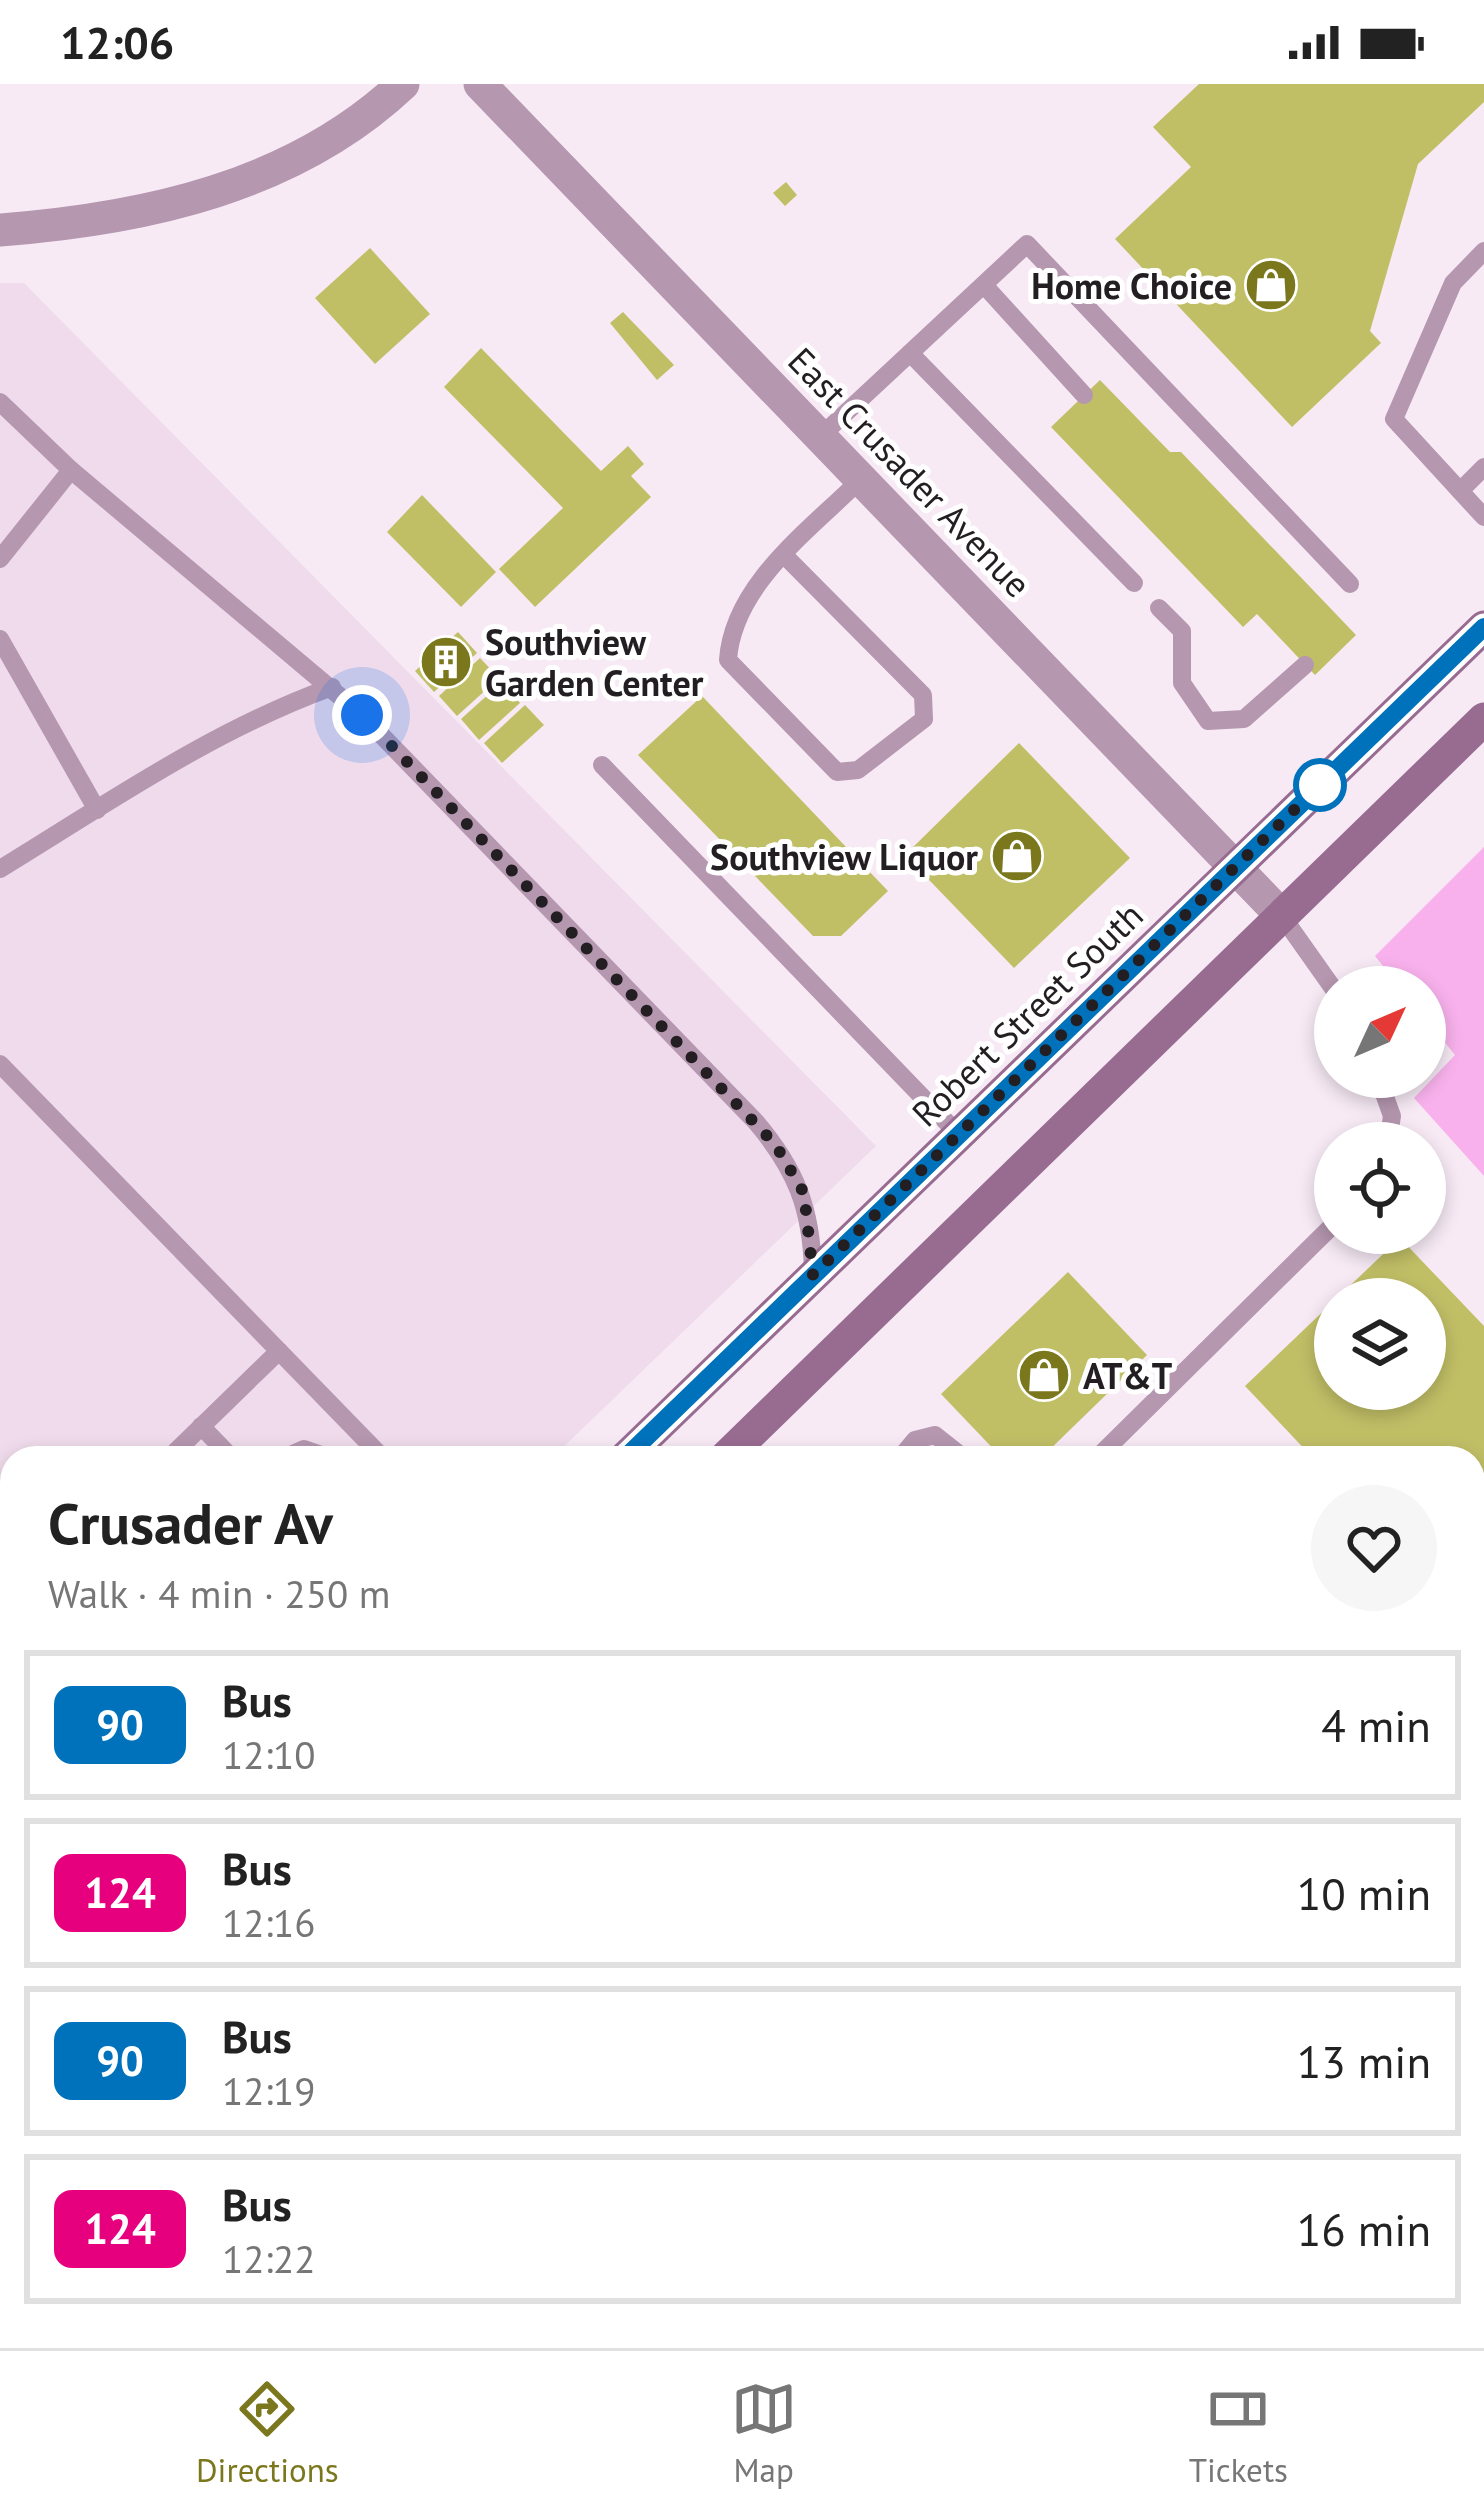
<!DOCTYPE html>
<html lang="en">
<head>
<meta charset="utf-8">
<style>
	:root { --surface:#fff; --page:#f6f6f6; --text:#222; --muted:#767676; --line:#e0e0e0; --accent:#7a771d }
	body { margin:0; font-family:"PT Sans",sans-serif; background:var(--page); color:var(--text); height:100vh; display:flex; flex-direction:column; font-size:45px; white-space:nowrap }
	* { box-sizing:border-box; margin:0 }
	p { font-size:39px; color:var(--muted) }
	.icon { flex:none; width:66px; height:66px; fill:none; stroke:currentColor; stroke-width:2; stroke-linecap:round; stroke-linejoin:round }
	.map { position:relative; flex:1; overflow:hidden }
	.drawer { position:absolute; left:0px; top:1362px; width:1485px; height:903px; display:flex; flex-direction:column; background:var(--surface); border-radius:36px 36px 0 0; box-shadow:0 6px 18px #0003 }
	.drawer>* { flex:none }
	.badge { padding:0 24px; border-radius:18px; font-size:42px; line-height:78px }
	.needle { width:78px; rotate:46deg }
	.buttons { position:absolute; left:1314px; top:882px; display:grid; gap:24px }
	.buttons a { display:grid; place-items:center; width:132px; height:132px; border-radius:50%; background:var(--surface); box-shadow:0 6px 18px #0003; font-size:60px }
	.you { position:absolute; width:60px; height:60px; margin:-30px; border:9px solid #fff; border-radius:50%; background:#1a73e8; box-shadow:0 0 0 18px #1a73e833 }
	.map>.badge { position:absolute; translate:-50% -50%; box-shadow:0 0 0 6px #fff }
	.round { display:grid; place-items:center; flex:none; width:126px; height:126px; border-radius:63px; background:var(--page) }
	.overview { display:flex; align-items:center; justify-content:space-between; height:204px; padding:0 48px }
	h1 { font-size:57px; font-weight:700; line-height:90px }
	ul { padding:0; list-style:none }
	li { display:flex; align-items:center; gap:36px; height:150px; margin:0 24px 18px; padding:0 24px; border:6px solid var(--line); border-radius:0px }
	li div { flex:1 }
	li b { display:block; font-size:45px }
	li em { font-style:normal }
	li .badge { min-width:132px; font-weight:700; text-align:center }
	.status { display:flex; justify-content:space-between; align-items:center; height:84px; padding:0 60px; background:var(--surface); direction:ltr }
	.status svg { height:33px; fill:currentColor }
	.dock { display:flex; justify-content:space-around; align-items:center; height:168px; border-top:3px solid var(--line); background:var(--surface); font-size:33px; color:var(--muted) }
	.dock a { display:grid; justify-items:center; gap:6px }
	.dock .current { color:var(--accent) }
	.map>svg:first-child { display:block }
	.built { fill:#efdbeb }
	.green { fill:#f8b1ec }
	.building { fill:#c1bf66 }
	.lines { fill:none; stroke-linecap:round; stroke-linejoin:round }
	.service { stroke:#b597b0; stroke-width:18 }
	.minor { stroke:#b597b0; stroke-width:33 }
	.secondary { stroke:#986c91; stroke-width:33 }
	.line-casing { stroke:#fff; stroke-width:27 }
	.line { stroke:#0072bc; stroke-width:18 }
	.walk { stroke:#221e21; stroke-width:12; stroke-dasharray:0 21.6 }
	.stop-dot { fill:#fff; stroke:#0072bc; stroke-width:6 }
	.labels { text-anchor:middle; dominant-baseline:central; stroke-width:10; stroke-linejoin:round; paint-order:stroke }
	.poi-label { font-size:36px; font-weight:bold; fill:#221e21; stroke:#fff; text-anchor:end }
	.street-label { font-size:36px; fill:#221e21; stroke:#fff }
</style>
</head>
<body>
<div class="status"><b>12:06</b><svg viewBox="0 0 49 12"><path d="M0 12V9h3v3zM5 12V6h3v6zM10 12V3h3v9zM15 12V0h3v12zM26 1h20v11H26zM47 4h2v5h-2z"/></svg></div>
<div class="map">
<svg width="1484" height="2264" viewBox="0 0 1484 2264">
	<rect width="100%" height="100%" fill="#f7eaf5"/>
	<polygon class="built" points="0,199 24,199 876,1062 552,1374 12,1374 12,1893 0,1905"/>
	<g class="green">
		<polygon points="1484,763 1484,1092 1414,1014 1455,971 1425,934 1425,903 1400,903 1375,872"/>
		<polygon points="1484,1582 1484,2264 778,2264 789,2253 1473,2253 1473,1593"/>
	</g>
	<g class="building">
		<polygon points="1199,0 1484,0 1484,18 1418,80 1370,247 1381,259 1292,343 1115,155 1191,83 1153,43"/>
		<polygon points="786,98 797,111 785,122 773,109"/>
		<polygon points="370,164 430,230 375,280 315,214"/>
		<polygon points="623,228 674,281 657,296 610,239"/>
		<polygon points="481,264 601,387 628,362 644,380 631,392 651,413 535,523 499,485 563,424 444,303"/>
		<polygon points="1100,296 1170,368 1181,368 1356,551 1315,591 1257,530 1243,543 1051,343"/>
		<polygon points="422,411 496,488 461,523 387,448"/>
		<polygon points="458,548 477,569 434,608 415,587"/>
		<polygon points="480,574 499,594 457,632 439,612"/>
		<polygon points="502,598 520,619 479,656 461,635"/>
		<polygon points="702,612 888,807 841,852 813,852 638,671"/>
		<polygon points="525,621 544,641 502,679 484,659"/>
		<polygon points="1019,659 1130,774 1014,884 905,771"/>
		<polygon points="1400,1154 1484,1242 1484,1445 1473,1455 1473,1374 1313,1374 1245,1302 1335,1216 1335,1305 1425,1305 1425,1215 1336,1215"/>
		<polygon points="1068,1188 1147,1271 1041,1374 1002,1374 941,1310"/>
		<polygon points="1473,1492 1484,1504 1473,1523"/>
		<polygon points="12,1646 12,1795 0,1807 0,1658"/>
		<polygon points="161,2253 268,2253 279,2264 172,2264"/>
		<polygon points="482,2253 511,2253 500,2264"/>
	</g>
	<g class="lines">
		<g class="service">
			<polyline points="1484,167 1453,199 1394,335 1484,433"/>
			<polyline points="984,201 1084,311"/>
			<polyline points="910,269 1134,499"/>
			<path d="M0,318l71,68 291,245 393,406c41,48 57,88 58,153"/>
			<polyline points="823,350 1027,160 1350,500"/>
			<polyline points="1460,407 1484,383"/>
			<path d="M785,472l138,139 1,24 -66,51 -21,2 -109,-112c5,-76 83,-131 134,-182"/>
			<polyline points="0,475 71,386"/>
			<polyline points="1159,524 1182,547 1182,599 1208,637 1244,635 1305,581"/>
			<polyline points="0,555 97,726"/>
			<polyline points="602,681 959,1051"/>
			<path d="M0,785c108,-66 213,-139 332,-182"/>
			<polyline points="1282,832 1335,907"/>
			<polyline points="0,980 383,1374"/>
			<polyline points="1378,993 1392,1032 1388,1059"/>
			<polyline points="201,1342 232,1374"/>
			<polyline points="169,1374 279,1267"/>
			<polyline points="284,1374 304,1365 330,1374"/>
			<polyline points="900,1374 915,1356 935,1351 964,1374"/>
			<polyline points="1097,1374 1335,1139"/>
			<polyline points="0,1537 12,1526"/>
			<polyline points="0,1576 12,1588"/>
			<polyline points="0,1872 12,1859"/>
			<polyline points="424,2253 435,2264"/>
			<polyline points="589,2264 600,2253"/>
		</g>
		<g class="minor">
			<polyline points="480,0 1282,832"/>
			<path d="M0,146c144,-11 294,-43 403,-146"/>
		</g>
		<g class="secondary">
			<polyline points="625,1374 1484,543"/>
			<polyline points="725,1374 1484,635"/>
			<polyline points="0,1987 12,1975"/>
			<polyline points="0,2084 12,2072"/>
		</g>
	</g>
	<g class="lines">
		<g class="line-casing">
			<polyline id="line" points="625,1374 1484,543"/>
		</g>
		<use href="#line" class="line"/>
		<polyline class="walk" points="362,631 775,1060 804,1109 813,1191 1320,701"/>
	</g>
	<defs>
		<g id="shop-disc" transform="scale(2.7)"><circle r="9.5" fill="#7a771d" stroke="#fff"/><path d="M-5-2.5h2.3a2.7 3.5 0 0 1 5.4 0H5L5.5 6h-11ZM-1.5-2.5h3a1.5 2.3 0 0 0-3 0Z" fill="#fff"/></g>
		<g id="building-disc" transform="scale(2.7)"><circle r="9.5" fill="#7a771d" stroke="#fff"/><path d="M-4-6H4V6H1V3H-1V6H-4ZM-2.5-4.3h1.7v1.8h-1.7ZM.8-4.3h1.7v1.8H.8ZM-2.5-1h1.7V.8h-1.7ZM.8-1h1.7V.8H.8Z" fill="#fff"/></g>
	</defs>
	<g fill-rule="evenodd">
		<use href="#shop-disc" x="1271" y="201"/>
		<use href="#building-disc" x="446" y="578"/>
		<use href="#shop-disc" x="1017" y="772"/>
		<use href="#shop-disc" x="1044" y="1291"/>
	</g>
	<circle class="stop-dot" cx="1320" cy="701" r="24"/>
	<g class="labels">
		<g class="poi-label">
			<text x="1232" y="201">Home Choice</text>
			<text x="485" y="557" text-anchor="start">Southview<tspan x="485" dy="41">Garden Center</tspan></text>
			<text x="978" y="772">Southview Liquor</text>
			<text x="1083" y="1291" text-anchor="start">AT&amp;T</text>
		</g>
		<g class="street-label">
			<text transform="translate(910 388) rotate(46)">East Crusader Avenue</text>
			<text transform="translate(1027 930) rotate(-44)">Robert Street South</text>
		</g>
	</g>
</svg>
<div class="buttons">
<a><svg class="needle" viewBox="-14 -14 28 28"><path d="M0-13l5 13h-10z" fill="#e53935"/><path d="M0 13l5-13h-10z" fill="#767676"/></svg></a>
<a><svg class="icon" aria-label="locate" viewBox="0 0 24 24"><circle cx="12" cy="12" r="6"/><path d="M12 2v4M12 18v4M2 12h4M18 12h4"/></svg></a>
<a><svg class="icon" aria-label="layers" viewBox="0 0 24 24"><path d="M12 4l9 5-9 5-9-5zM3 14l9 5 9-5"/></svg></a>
</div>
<div class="you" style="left:362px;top:631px"></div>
<section class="drawer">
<div class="overview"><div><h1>Crusader Av</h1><p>Walk · 4 min · 250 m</p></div><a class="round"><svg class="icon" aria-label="heart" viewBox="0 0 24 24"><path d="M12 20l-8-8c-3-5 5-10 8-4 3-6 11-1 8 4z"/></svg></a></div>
<ul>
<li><span class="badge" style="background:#0072bc;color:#fff">90</span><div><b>Bus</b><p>12:10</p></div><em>4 min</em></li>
<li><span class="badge" style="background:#e6007e;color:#fff">124</span><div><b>Bus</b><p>12:16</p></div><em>10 min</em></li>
<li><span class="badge" style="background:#0072bc;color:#fff">90</span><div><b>Bus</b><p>12:19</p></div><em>13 min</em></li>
<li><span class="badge" style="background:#e6007e;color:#fff">124</span><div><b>Bus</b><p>12:22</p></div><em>16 min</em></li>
</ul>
</section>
</div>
<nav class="dock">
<a class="current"><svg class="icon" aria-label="directions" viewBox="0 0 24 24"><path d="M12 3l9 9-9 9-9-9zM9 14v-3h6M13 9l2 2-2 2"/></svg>Directions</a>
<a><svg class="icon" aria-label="map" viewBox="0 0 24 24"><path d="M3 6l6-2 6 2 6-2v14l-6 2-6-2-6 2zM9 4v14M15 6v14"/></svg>Map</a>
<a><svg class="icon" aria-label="tickets" viewBox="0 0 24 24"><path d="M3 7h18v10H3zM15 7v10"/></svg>Tickets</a>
</nav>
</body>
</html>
